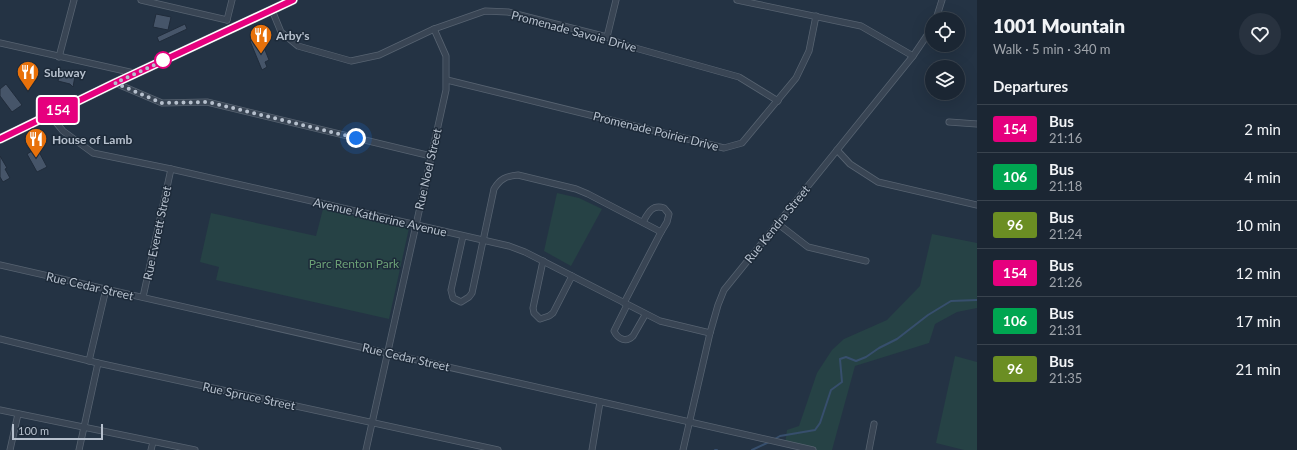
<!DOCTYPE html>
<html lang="en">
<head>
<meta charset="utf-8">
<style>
	:root { --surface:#1b2633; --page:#28323f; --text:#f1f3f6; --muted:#a0a5ac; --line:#39434e }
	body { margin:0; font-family:Lato,sans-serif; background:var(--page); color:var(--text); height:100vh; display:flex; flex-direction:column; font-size:15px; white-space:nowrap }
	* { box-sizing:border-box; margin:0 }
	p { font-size:13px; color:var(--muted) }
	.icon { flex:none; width:22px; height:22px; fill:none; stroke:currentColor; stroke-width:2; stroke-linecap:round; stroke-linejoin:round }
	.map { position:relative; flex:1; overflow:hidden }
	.panel { display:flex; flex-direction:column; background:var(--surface); width:320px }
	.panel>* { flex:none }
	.badge { padding:0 8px; border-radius:3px; font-size:14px; line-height:26px }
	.fabs { position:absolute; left:925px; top:12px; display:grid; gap:8px }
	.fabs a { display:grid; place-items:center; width:40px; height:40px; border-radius:50%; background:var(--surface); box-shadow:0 4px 16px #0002,0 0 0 1px var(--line); font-size:20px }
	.scale { position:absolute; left:12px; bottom:10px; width:91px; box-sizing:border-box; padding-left:4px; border:2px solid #b6c0cd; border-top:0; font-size:11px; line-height:14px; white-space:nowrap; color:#b6c0cd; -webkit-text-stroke:3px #1d2a39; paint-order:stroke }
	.you { position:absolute; width:20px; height:20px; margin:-10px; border:3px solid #fff; border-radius:50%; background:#1a73e8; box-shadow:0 0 0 6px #1a73e833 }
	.map>.badge { position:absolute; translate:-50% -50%; box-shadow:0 0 0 2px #fff }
	h2 { padding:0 16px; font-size:15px; line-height:36px }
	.round { display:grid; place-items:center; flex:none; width:42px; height:42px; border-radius:21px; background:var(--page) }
	.headline { display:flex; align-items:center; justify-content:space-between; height:68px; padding:0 16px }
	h1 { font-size:19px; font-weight:800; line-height:30px }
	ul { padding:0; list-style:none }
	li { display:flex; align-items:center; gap:12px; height:48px; padding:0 16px; border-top:1px solid var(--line) }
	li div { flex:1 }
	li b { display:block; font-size:15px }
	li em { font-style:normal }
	li .badge { min-width:44px; font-weight:700; text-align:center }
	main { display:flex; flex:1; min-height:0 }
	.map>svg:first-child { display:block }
	.green { fill:#264245 }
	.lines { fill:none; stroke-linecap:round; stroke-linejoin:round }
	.stream { stroke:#374f6d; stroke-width:2 }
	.building { fill:#465569; stroke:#202c3b }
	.minor-casing { stroke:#576371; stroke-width:7 }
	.primary-casing { stroke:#434e5d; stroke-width:10 }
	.minor { stroke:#394554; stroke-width:5.5 }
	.primary { stroke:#576474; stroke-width:9 }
	.line-casing { stroke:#fff; stroke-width:9 }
	.line { stroke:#e6007e; stroke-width:6 }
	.walk { stroke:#b6c0cd; stroke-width:4; stroke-dasharray:0 7.2 }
	.stop-dot { fill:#fff; stroke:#e6007e; stroke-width:2 }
	.labels { text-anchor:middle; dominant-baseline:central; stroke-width:3; stroke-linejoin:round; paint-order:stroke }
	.street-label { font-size:12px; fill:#b6c0cd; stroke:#1d2a39 }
	.poi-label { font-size:12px; font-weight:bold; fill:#b6c0cd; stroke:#1d2a39; text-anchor:start }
	.park-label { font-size:12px; fill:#6ba076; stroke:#1d2a39 }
</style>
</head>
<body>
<main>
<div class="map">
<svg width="977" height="450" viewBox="0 0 977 450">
	<rect width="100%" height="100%" fill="#243344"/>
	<g class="green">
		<polygon points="557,193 579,198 602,209 571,266 544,251"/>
		<polygon points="323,209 409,228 389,319 216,280 219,267 200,262 211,213 316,236"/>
		<polygon points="932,234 977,243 977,308 957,312 935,324 929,343 855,366 832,450 813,450 785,444 787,430 799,426 817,373 832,350 844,339 887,320 920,286"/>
		<polygon points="955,356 977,362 977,450 964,450 936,443"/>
	</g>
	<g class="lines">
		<g class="stream">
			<polyline points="773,440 780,436 815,430 820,423 831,390 842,382 840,359 846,357 856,361 866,357 879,348 897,339 928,315 951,301 977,300"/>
			<polyline points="715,450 717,450"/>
			<polyline points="752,450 769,442"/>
		</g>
	</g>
	<g class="building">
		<polygon points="156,14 171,17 168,30 153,27"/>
		<polygon points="185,24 187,29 159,42 157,37"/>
		<polygon points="259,37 266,49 265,50 269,60 265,62 267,67 262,70 250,41"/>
		<polygon points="60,73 75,76 73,87 70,84 58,81"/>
		<polygon points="6,84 22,105 12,112 0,96 0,89"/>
		<polygon points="37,148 47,167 37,172 27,154"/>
		<polygon points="0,156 7,168 5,169 10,178 3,182 0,177"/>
	</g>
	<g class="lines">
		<g class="minor-casing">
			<g id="minor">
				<polyline points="141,0 227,20"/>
				<polyline points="737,0 861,26 913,56"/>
				<polyline points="272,10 281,32 298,46 351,61 379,55 434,29 485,11 508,12 607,37 621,44 739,77 778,101"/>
				<polyline points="936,19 942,0"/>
				<polyline points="227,20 232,0"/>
				<polyline points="607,37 616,0"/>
				<polyline points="0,43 134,73"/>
				<polyline points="59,57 74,0"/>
				<polyline points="447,80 724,148 742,143 796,78 809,51 816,16"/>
				<polyline points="115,83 162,103 207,102 431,156"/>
				<polyline points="49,114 63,131 93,153 171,169 509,246 525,252 660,321 710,333"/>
				<polyline points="949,122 977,124"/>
				<polyline points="837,150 850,164 878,182 977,205"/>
				<path d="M643,222c5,-9 9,-18 21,-14l5,6 -2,8 -6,10"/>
				<polyline points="777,223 808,247 866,261"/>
				<path d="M463,236l-12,54 2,8 8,4 8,-5 3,-4 22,-104c6,-10 12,-13 24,-14l58,14 12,5 73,38 -37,71"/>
				<polyline points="543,261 533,308 534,313 540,319 549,316 553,313 572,276"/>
				<polyline points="0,265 813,450"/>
				<polyline points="143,297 171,169"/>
				<path d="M627,305l-13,26c4,8 12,12 19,5l12,-21"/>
				<polyline points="0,339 98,363 498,450"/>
				<polyline points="89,361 106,289"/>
				<polyline points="0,410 195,450"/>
				<polyline points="10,450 18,414"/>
				<polyline points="79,450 98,363"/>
				<polyline points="151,450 153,442"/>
				<polyline points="366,450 446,90 446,56 434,29"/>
				<polyline points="592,450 600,402"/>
				<polyline points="683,450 710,333 718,305 724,290 913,56 932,28"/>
				<polyline points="869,450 874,424"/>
			</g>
		</g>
		<g class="primary-casing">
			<polyline id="primary" points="0,139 115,83 293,0"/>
		</g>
		<use href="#minor" class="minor"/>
		<use href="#primary" class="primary"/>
	</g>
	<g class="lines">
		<g class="line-casing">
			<polyline id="line" points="0,139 115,83 293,0"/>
		</g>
		<use href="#line" class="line"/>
		<polyline class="walk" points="163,60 165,60 115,83 162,103 208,102 356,138"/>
	</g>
	<defs>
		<g id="restaurant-pin" transform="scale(1.15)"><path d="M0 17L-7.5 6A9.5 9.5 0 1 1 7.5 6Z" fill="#e8710a" stroke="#1d2a39"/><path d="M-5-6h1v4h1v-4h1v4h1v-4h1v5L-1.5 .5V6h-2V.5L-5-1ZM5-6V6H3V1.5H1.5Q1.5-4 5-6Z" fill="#fff"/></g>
	</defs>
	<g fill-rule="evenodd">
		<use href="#restaurant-pin" x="261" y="35"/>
		<use href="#restaurant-pin" x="28" y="72"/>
		<use href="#restaurant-pin" x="36" y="139"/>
	</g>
	<circle class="stop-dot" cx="163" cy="60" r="8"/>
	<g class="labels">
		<g class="street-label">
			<text transform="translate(574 31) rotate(15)">Promenade Savoie Drive</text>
			<text transform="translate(656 131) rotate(14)">Promenade Poirier Drive</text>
			<text transform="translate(428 169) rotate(-77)">Rue Noel Street</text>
			<text transform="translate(380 217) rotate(13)">Avenue Katherine Avenue</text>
			<text transform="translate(777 224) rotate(-51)">Rue Kendra Street</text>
			<text transform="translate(157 233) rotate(-78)">Rue Everett Street</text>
			<text transform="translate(90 286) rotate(13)">Rue Cedar Street</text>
			<text transform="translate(406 357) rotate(13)">Rue Cedar Street</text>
			<text transform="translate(249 396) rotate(12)">Rue Spruce Street</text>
		</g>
		<g class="poi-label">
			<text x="276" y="35">Arby's</text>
			<text x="44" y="72">Subway</text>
			<text x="52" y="139">House of Lamb</text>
		</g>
		<g class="park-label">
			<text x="354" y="263">Parc Renton Park</text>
		</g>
	</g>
</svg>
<div class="fabs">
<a><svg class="icon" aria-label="locate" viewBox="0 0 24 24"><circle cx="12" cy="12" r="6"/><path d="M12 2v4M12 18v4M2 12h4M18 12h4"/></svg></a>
<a><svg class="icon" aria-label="layers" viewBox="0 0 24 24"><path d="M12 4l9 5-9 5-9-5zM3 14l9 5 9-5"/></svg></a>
</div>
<div class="scale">100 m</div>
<div class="you" style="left:356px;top:138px"></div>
<b class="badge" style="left:58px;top:110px;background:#e6007e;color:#fff">154</b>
</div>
<section class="panel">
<div class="headline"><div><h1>1001 Mountain</h1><p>Walk · 5 min · 340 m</p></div><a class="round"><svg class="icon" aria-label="heart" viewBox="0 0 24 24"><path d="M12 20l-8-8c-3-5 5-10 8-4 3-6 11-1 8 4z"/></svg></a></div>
<h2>Departures</h2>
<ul>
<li><span class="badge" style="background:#e6007e;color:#fff">154</span><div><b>Bus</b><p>21:16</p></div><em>2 min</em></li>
<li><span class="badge" style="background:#00a651;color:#fff">106</span><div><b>Bus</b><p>21:18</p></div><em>4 min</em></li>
<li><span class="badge" style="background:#6b8e23;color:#fff">96</span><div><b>Bus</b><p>21:24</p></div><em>10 min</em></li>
<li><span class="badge" style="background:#e6007e;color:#fff">154</span><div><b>Bus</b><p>21:26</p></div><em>12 min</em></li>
<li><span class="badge" style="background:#00a651;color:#fff">106</span><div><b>Bus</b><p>21:31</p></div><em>17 min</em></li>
<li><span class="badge" style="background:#6b8e23;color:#fff">96</span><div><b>Bus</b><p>21:35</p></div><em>21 min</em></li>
</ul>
</section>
</main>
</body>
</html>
